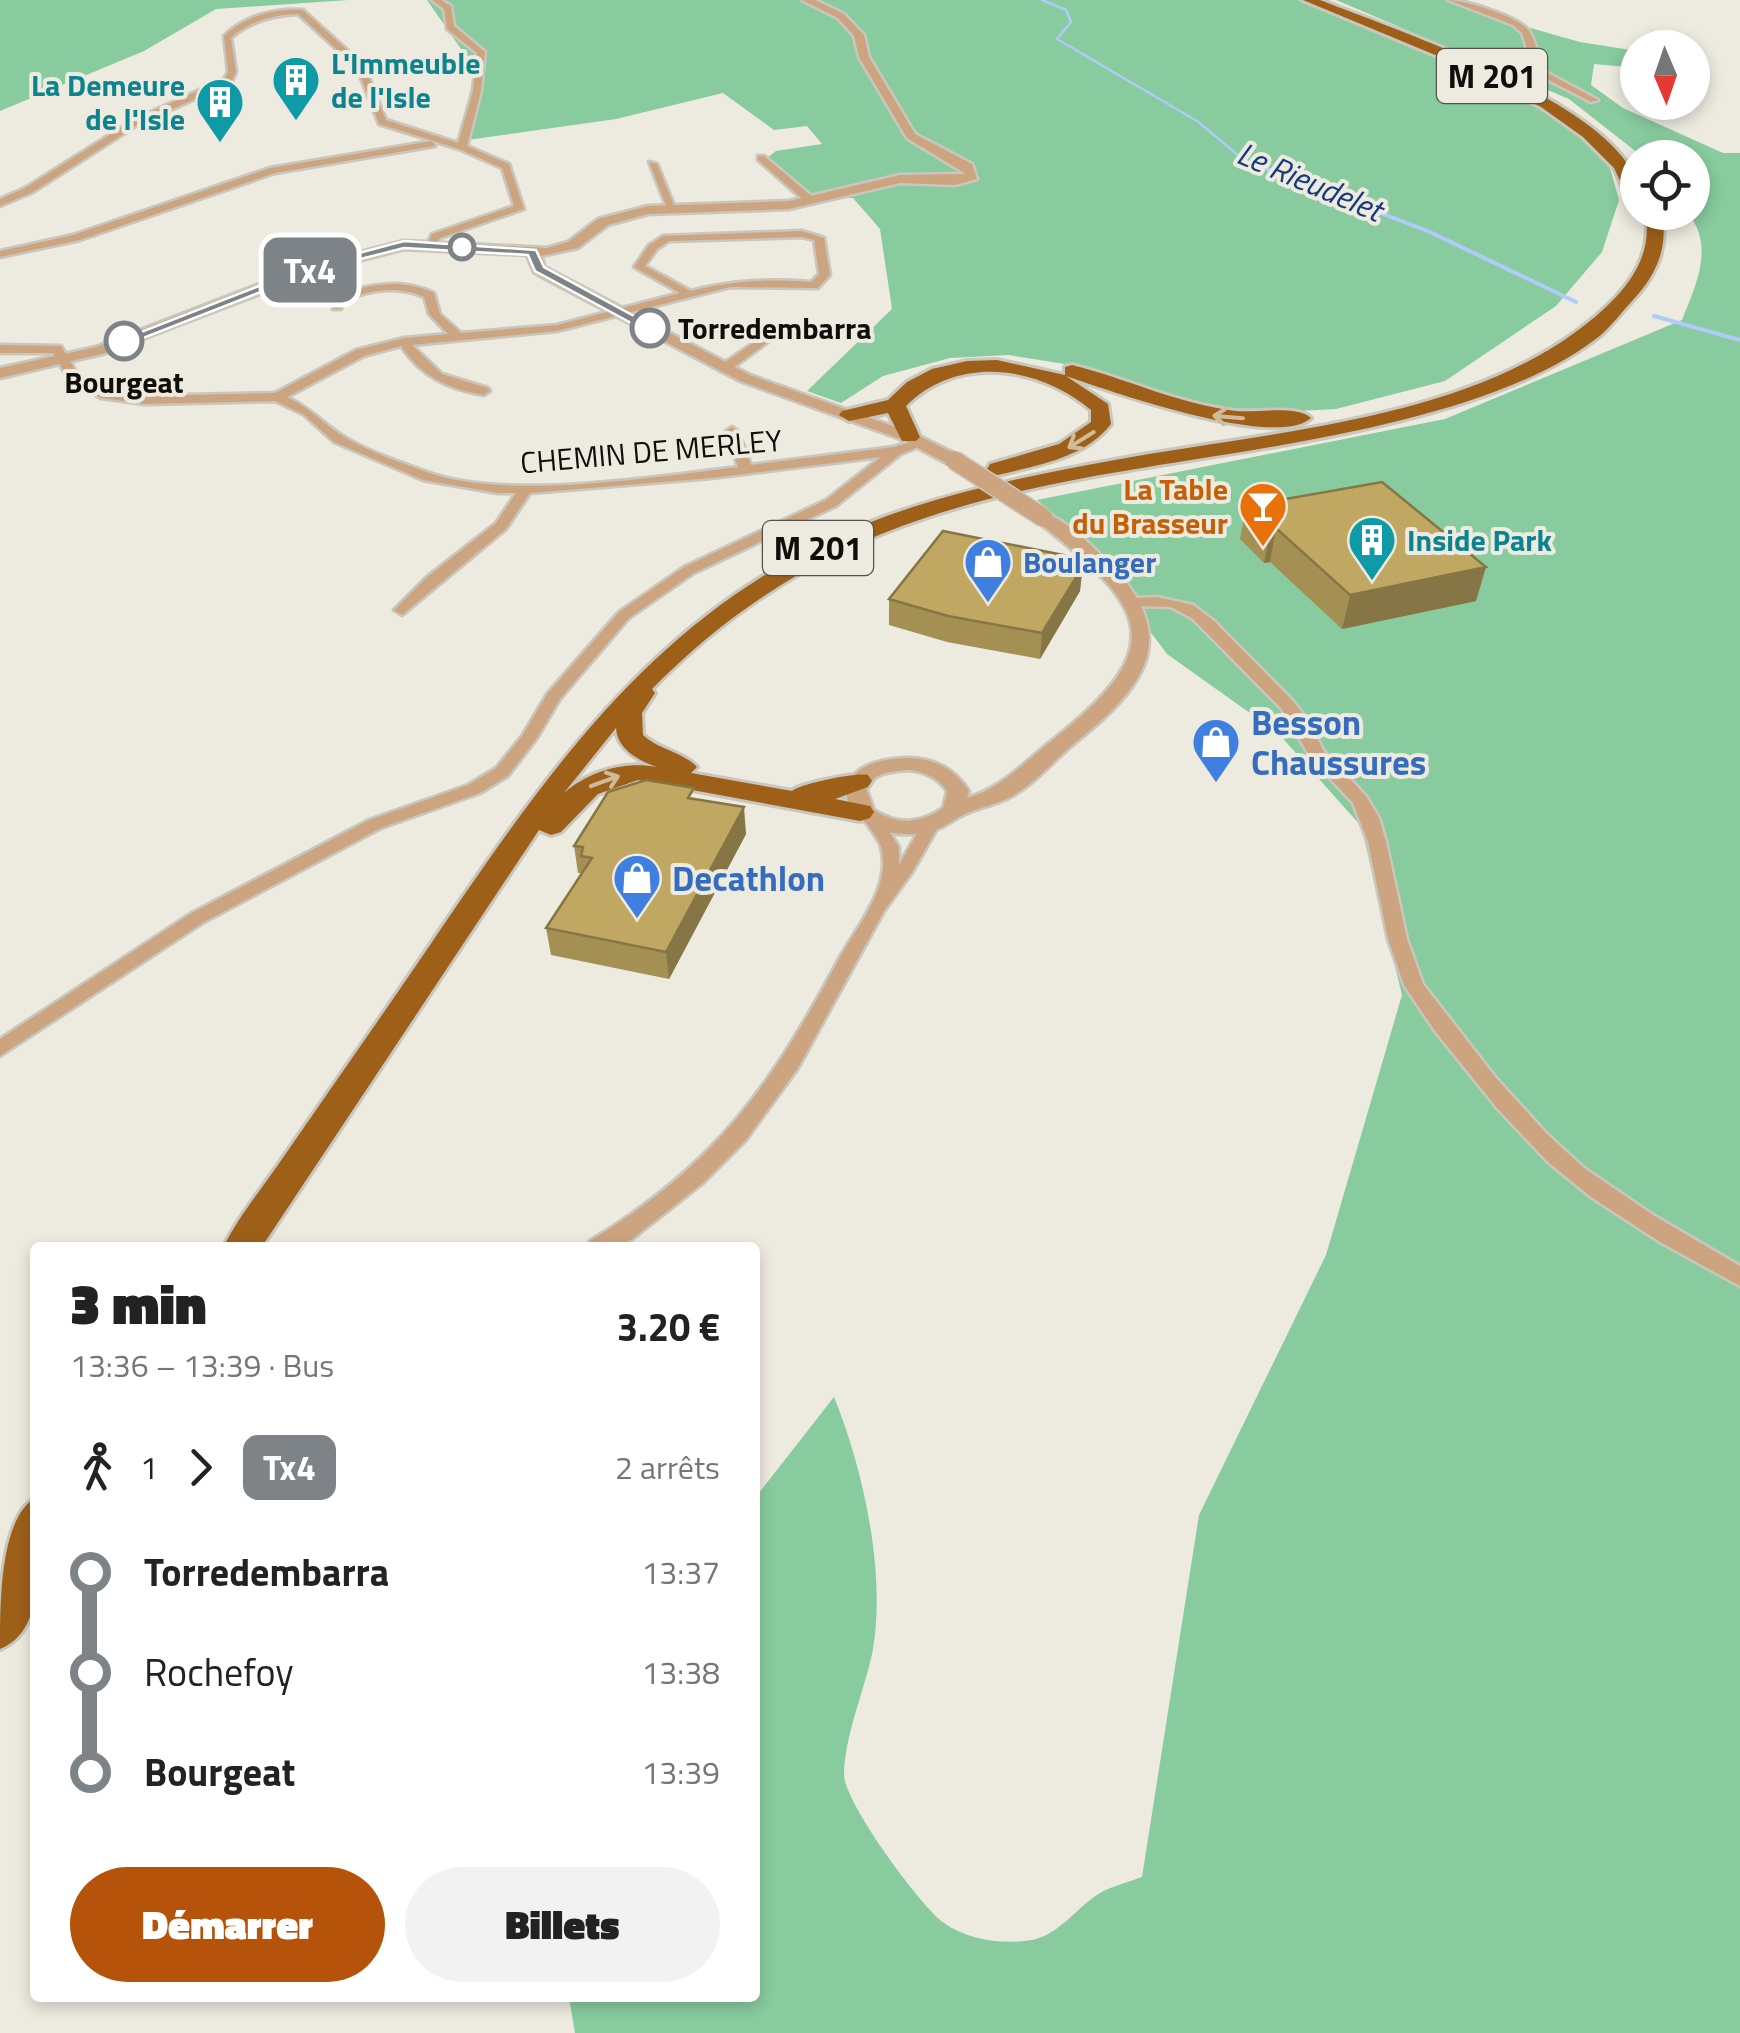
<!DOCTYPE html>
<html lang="fr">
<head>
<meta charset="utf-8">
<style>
	:root { --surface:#fff; --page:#f2f2f2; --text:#222; --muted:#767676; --accent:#b45309 }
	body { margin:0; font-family:"Titillium Web",sans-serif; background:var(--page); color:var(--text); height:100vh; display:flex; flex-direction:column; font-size:38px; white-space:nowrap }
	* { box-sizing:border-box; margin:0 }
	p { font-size:32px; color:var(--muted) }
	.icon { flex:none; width:55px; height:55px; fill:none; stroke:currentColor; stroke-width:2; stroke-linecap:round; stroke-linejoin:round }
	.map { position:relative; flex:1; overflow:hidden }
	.drawer { position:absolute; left:30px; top:1242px; width:730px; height:760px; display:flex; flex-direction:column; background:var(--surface); border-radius:10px; box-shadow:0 5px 15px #0003 }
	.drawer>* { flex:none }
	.badge { padding:0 20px; border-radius:15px; font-size:35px; line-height:65px }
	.needle { width:65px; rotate:178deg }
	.buttons { position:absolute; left:1620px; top:30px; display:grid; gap:20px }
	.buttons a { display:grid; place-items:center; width:90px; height:90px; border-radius:50%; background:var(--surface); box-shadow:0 5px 15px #0003; font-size:50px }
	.map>.badge { position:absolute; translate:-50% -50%; box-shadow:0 0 0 5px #fff }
	.legs { display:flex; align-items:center; gap:15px; height:110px; padding:0 40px; font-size:32px }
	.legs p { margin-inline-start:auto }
	.summary { display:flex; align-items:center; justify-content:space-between; height:170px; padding:0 40px }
	h1 { font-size:55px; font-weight:800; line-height:75px }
	.primary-button { display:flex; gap:20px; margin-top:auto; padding:20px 40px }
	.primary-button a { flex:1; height:115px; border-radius:60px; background:var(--accent); color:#fff; font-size:40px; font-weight:800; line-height:115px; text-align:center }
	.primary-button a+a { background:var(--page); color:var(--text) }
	ul { padding:0 40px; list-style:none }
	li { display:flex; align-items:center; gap:35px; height:100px; font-size:38px }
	li i { display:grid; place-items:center; width:15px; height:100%; margin:0 12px; background:currentColor }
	li i::after { content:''; width:25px; height:25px; margin:-12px; border:8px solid; border-radius:50%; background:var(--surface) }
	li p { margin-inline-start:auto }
	li:first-child i { background:linear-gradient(#0000 50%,currentColor 0) }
	li:last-child i { background:linear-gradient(currentColor 50%,#0000 0) }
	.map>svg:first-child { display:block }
	.green { fill:#88cb9e }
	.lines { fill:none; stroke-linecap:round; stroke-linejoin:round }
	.stream-far1 { stroke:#afcafb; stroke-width:2.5 }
	.stream { stroke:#afcafb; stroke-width:4 }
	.minor-casing { stroke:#c9c7bd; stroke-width:5 }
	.tertiary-casing { stroke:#c9c7bd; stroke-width:5 }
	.trunk-casing { stroke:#c9c7bd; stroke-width:6 }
	.minor { fill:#cda480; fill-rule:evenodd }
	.tertiary { fill:#cda480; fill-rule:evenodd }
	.trunk { fill:#9e6019; fill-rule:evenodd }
	.tertiary-bridge-casing { stroke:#c9c7bd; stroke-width:21; stroke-linecap:butt }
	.tertiary-bridge { stroke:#cda480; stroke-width:18 }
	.wall { fill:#a59054 }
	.shaded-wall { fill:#867645 }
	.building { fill:#c0a862; stroke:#867645; stroke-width:2.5 }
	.oneway { stroke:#d1ba9a }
	.line-1 { fill:#7d8386; stroke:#fff; stroke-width:2.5 }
	.stop-1-dot { fill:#fff; stroke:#7d8386; stroke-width:5 }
	.labels { text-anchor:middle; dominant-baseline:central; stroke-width:8; stroke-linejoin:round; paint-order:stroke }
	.far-culture-label { font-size:30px; font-weight:bold; fill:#0d838f; stroke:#edeadf; text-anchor:start }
	.far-stop-label { font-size:30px; font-weight:bold; fill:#0f0e0a; stroke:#edeadf; text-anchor:start }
	.far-street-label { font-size:30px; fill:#0f0e0a; stroke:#edeadf }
	.far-food-label { font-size:30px; font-weight:bold; fill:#c56008; stroke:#edeadf; text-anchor:end }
	.far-shop-label { font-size:30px; font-weight:bold; fill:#366cbe; stroke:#edeadf; text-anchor:start }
	.shield { fill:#edeadf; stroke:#52504a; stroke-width:2.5 }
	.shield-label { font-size:32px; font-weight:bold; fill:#0f0e0a }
	.far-water-label { font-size:32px; font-style:italic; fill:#183a7f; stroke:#edeadf }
	.shop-label { font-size:35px; font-weight:bold; fill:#366cbe; stroke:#edeadf; text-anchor:start }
</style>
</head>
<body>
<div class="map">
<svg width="1740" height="2033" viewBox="0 0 1740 2033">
	<rect width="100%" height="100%" fill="#edeadf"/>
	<g class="green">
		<polygon points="0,0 348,0 216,9 144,51 0,111"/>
		<polygon points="427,0 1298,0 1477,74 1532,102 1579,137 1610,168 1619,200 1602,252 1556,306 1445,381 1336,409 1244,414 1174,403 1071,365 1009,355 950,358 883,376 841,403 807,391 892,309 880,229 853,198 813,197 767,158 776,151 822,144 807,126 774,130 723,93 616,119 460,141 475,69"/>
		<path d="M1336,0h113l39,16 92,26 57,9v17l-43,-4 -3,21 32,23 100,45h17v1880h-1165l-6,-35h186v-500l79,-101c29,71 52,175 39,252 -8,41 -28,84 -29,125 -1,27 77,133 100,149 23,17 60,22 88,17 27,-5 45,-33 68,-47 12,-7 29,-11 42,-16l57,-362 127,-260 76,-260 -41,-169 -83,-93 -111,-79 -88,-118 -42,-36 408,-81 237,-99c14,-36 33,-73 6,-107l4,-1v-54l-49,-1 -74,-58z"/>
	</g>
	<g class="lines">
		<polyline class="stream-far1" points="1042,0 1066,10 1071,22 1057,39 1197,121 1244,160 1274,171"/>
		<g class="stream">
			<polyline points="1267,169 1430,232 1576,302"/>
			<polyline points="1654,316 1740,340"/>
		</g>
		<g class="minor-casing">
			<g id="minor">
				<path d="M432,0h9l10,6 3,20 31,26 -4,39 -14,55 42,18 15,45 -84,29 -6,8h-8l6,-12 82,-28 -12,-38 -43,-19 -80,-25 -22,-56 -59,-54c-25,1 -48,7 -67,24l5,34 -5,11 -92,41 -106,68 -33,14v-7l25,-11 108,-68 91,-41 4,-7 -4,-36c20,-20 51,-28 79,-26l61,55 22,55 72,23 15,-52 4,-38 -30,-24 -3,-20z"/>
				<path d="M1448,0c17,0 72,17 81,31 7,10 9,27 13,39l56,30 -7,2 -56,-29 -13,-40 -9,-8z"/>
				<polygon points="432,141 435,146 275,173 80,240 0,257 0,251 73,235 270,168"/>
				<polygon points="758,156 764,156 815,199 815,203 807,203 758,160"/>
				<polygon points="649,162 657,164 676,210 667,208"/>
				<path d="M802,231l22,7 6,37 -12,13 -88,-1 -173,44 -145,14 30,29 46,14 2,3 -6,4c-36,-6 -62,-18 -83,-49l-37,10 -77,41c25,12 34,25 56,39 23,15 57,26 84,36 78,29 228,5 311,-5l-12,-36 6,-4 6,4 13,34 143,-18 27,-8 7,4 -27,11 -65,52 -142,67 -65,45 -69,81 -23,39 -29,38 -28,17 -99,35 -177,94 -204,134v-17l190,-125 179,-94 99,-35 28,-17 26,-32 25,-42 72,-82 65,-45 142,-67 55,-43 -170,21 -181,15 -24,36 -104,86 -8,-5 33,-33 69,-54 20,-30h-18l-75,-13 -89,-38 -31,-28 -28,-13 -130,3 -44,-6 -32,-18 -16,-27h-53v-8l61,1 17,29 30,17 37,4 130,-3 81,-43 48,-12 44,-4 -19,-20 -5,-17c-27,-12 -53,-7 -80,3l-3,9h-8l2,-13c34,-12 65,-18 99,-3l6,21 21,19 96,-8 123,-32 -46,-26 15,-22 14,-9zM802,237l12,3 5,34 -8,8c-42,-3 -78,-2 -120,9l-46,-25 12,-17 12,-8z"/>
				<polygon points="762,337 772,339 729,371 721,371 721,365"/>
				<polygon points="1157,597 1193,605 1214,621 1293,701 1311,725 1323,750 1366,796 1379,818 1386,842 1407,939 1423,984 1496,1078 1546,1133 1584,1168 1653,1215 1740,1266 1740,1286 1660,1242 1591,1197 1548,1162 1497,1108 1435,1031 1404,985 1388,939 1368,842 1353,803 1311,758 1281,708 1193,619 1171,607 1136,606 1129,602 1136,598"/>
				<path d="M874,816l6,1 19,30v18l25,-44 6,-2 9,6 -26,46 -29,40 -86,157 -52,72 -43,43 -71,56 -15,9h-30l3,-7c127,-77 180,-154 249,-282 18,-33 53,-72 42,-112 -2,-8 -11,-18 -16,-26z"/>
			</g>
		</g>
		<g class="tertiary-casing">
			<g id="tertiary">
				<polygon points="802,0 815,0 844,14 864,35 869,57 915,134 972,164 977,179 955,185 900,183 789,209 648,214 608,225 578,248 541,256 545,267 554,272 750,375 915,434 960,456 960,464 948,464 903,440 740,381 544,278 534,272 527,255 404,249 319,271 106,353 0,378 0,368 96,347 309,265 404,241 547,248 568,242 598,219 648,206 789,201 900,175 966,174 907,138 859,57 854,36 838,18"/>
				<path d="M1044,513c23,7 48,33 66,51 72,73 35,123 -34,178 -21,17 -41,42 -64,54 -15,9 -33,11 -49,19 -12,6 -21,14 -34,17 -83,17 -123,-70 -24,-74 28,-1 49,10 64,33l-2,7c37,-11 58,-37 88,-60 119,-94 89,-133 -17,-216v-8zM907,770c17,1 30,7 40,21l-4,17c-24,16 -45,17 -69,2l-8,-22c9,-16 24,-16 41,-18z"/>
			</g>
		</g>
		<g class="trunk-casing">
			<g id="trunk">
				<path d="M1303,0h17c73,29 295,103 317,184 2,6 1,16 1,23l-8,-5 -16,-34 -31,-31 -42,-30 -101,-50z"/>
				<path d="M1645,212h16c9,35 -6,65 -29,89 -10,11 -20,24 -31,34 -110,88 -339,112 -477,136 -67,11 -134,25 -199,47 -104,34 -196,92 -273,171l3,4 -13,20 1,22c16,15 40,17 54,32l-6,6 101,18c7,-7 65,-19 76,-16l4,6 -4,6 -33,12 35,7 4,6 -4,6 -10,3 -222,-41 -40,14 -37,38 -10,3 -12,-5 -278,418h-38c15,-31 38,-58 57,-86 34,-49 68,-98 102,-147 150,-216 265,-423 531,-508 66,-21 134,-35 202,-47 159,-30 383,-40 501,-163 22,-24 36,-51 29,-85zM616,728c1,21 23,33 41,39 -32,-6 -68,4 -93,26z"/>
				<path d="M997,360l68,15v-8l7,-2c56,14 106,39 164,46 21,2 61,-6 75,7 -35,32 -201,-27 -245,-42l42,28 3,20c-26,34 -73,41 -113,51l-8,-1 -3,-5 3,-5 69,-20 32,-22v-12c-53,-45 -134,-55 -185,-4l14,31 -4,4h-14l-14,-28 -39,8 -10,-6 3,-4 46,-11 19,-18 25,-13 35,-8z"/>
				<path d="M35,1498c0,46 17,130 -35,151 0,-47 0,-130 35,-151z"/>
			</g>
		</g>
		<use href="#minor" class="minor"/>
		<use href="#tertiary" class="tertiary"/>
		<use href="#trunk" class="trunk"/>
		<g class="tertiary-bridge-casing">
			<polyline id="tertiary-bridge" points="954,460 1044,518"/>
		</g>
		<use href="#tertiary-bridge" class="tertiary-bridge"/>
	</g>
	<g class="wall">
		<polygon points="1246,506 1476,601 1342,629 1270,562 1264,563 1240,539"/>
		<polygon points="1080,591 1040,659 947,642 889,625 889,599"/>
		<polygon points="695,799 746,834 669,979 551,955 546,928 582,873 578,873 574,846"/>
	</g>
	<g class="shaded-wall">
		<polygon points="1276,528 1270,562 1264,563 1271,529"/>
		<polygon points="1083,566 1080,591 1040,659 1042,633"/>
		<polygon points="1486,567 1476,601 1342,629 1350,595"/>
		<polygon points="744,807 746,834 669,979 666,952"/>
		<polygon points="756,1410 759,1436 755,1440 755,1412"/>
	</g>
	<g class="building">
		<polygon points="1382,482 1486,567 1350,595 1276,528 1271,529 1246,506"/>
		<polygon points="943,531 1068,556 1083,566 1042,633 948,616 889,599"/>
		<polygon points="646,780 694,788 688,798 744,807 666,952 546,928 592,858 581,856 583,847 574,846 608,792"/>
	</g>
	<defs><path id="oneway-shaft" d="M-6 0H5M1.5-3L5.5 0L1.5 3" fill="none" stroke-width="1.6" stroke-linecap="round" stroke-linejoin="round" transform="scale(2.5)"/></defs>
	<g class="oneway">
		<use href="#oneway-shaft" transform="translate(1228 417) rotate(-175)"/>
		<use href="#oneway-shaft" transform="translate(1081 440) rotate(148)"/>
		<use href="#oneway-shaft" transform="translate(605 781) rotate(-20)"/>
	</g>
	<polygon class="line-1" points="404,241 536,250 544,267 656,328 646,331 535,271 528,255 404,248 317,270 128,344 118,341 310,266"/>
	<defs>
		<g id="building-pin" transform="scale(2.5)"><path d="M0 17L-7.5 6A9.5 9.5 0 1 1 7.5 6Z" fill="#0f9aa8" stroke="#edeadf"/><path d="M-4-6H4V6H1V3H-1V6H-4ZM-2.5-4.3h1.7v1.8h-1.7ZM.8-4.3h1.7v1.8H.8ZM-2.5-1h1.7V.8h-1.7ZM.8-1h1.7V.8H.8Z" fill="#fff"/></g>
		<g id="bar-pin" transform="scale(2.5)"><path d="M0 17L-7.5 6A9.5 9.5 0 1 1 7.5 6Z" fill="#e8710a" stroke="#edeadf"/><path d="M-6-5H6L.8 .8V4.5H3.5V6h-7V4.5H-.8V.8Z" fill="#fff"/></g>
		<g id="shop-pin" transform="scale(2.5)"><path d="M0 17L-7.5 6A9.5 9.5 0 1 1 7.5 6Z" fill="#3f7fe0" stroke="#edeadf"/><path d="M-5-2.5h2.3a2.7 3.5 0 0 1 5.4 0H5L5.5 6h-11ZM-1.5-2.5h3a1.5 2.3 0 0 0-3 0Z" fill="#fff"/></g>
	</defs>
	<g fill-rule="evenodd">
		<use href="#building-pin" x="296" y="80"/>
		<use href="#building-pin" x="220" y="102"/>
		<use href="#bar-pin" x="1263" y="506"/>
		<use href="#building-pin" x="1372" y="540"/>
		<use href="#shop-pin" x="988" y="562"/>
		<use href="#shop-pin" x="1216" y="742"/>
		<use href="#shop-pin" x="637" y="878"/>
	</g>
	<g class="stop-1-dot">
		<circle cx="462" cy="247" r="12"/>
		<circle cx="650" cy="328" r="18"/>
		<circle cx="124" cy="341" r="18"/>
	</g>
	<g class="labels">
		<g class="far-culture-label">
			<text x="331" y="63">L'Immeuble<tspan x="331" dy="34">de l'Isle</tspan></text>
			<text x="185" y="85" text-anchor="end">La Demeure<tspan x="185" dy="34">de l'Isle</tspan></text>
			<text x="1407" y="540">Inside Park</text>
		</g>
		<g class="far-stop-label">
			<text x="678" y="328">Torredembarra</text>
			<text x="124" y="382" text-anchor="middle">Bourgeat</text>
		</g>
		<g class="far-street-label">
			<text transform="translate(651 451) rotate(-5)">CHEMIN DE MERLEY</text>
		</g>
		<g class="far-food-label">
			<text x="1228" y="489">La Table<tspan x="1228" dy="34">du Brasseur</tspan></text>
		</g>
		<g class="far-shop-label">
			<text x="1023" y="562">Boulanger</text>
		</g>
		<g class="shield">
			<rect x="1437" y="49" width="110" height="54" rx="8"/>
			<rect x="763" y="521" width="110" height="54" rx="8"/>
		</g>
		<g class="shield-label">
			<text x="1492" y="76">M 201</text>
			<text x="818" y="548">M 201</text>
		</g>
		<g class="far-water-label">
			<text transform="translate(1310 181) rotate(23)">Le Rieudelet</text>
		</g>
		<g class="shop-label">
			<text x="1251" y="722">Besson<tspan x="1251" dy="40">Chaussures</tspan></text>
			<text x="672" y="878">Decathlon</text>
		</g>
	</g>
</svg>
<div class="buttons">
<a><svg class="needle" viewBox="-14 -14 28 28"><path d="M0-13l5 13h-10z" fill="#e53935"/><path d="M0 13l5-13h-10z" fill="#767676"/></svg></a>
<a><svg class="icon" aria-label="locate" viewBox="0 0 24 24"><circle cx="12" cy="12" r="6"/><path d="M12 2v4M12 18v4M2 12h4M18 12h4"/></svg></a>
</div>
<b class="badge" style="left:310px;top:270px;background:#7d8386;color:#fff">Tx4</b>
<section class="drawer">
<div class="summary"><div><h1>3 min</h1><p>13:36 – 13:39 · Bus</p></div><b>3.20 €</b></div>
<div class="legs"><svg class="icon" aria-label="walk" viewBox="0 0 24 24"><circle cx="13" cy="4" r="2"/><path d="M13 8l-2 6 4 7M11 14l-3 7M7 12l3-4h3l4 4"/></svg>1<svg class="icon" aria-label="forward" viewBox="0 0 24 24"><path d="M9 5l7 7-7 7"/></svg><b class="badge" style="background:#7d8386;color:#fff">Tx4</b><p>2 arrêts</p></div>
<ul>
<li><i style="color:#7d8386"></i><b>Torredembarra</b><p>13:37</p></li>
<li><i style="color:#7d8386"></i><span>Rochefoy</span><p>13:38</p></li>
<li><i style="color:#7d8386"></i><b>Bourgeat</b><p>13:39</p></li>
</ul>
<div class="primary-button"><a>Démarrer</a><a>Billets</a></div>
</section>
</div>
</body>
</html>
